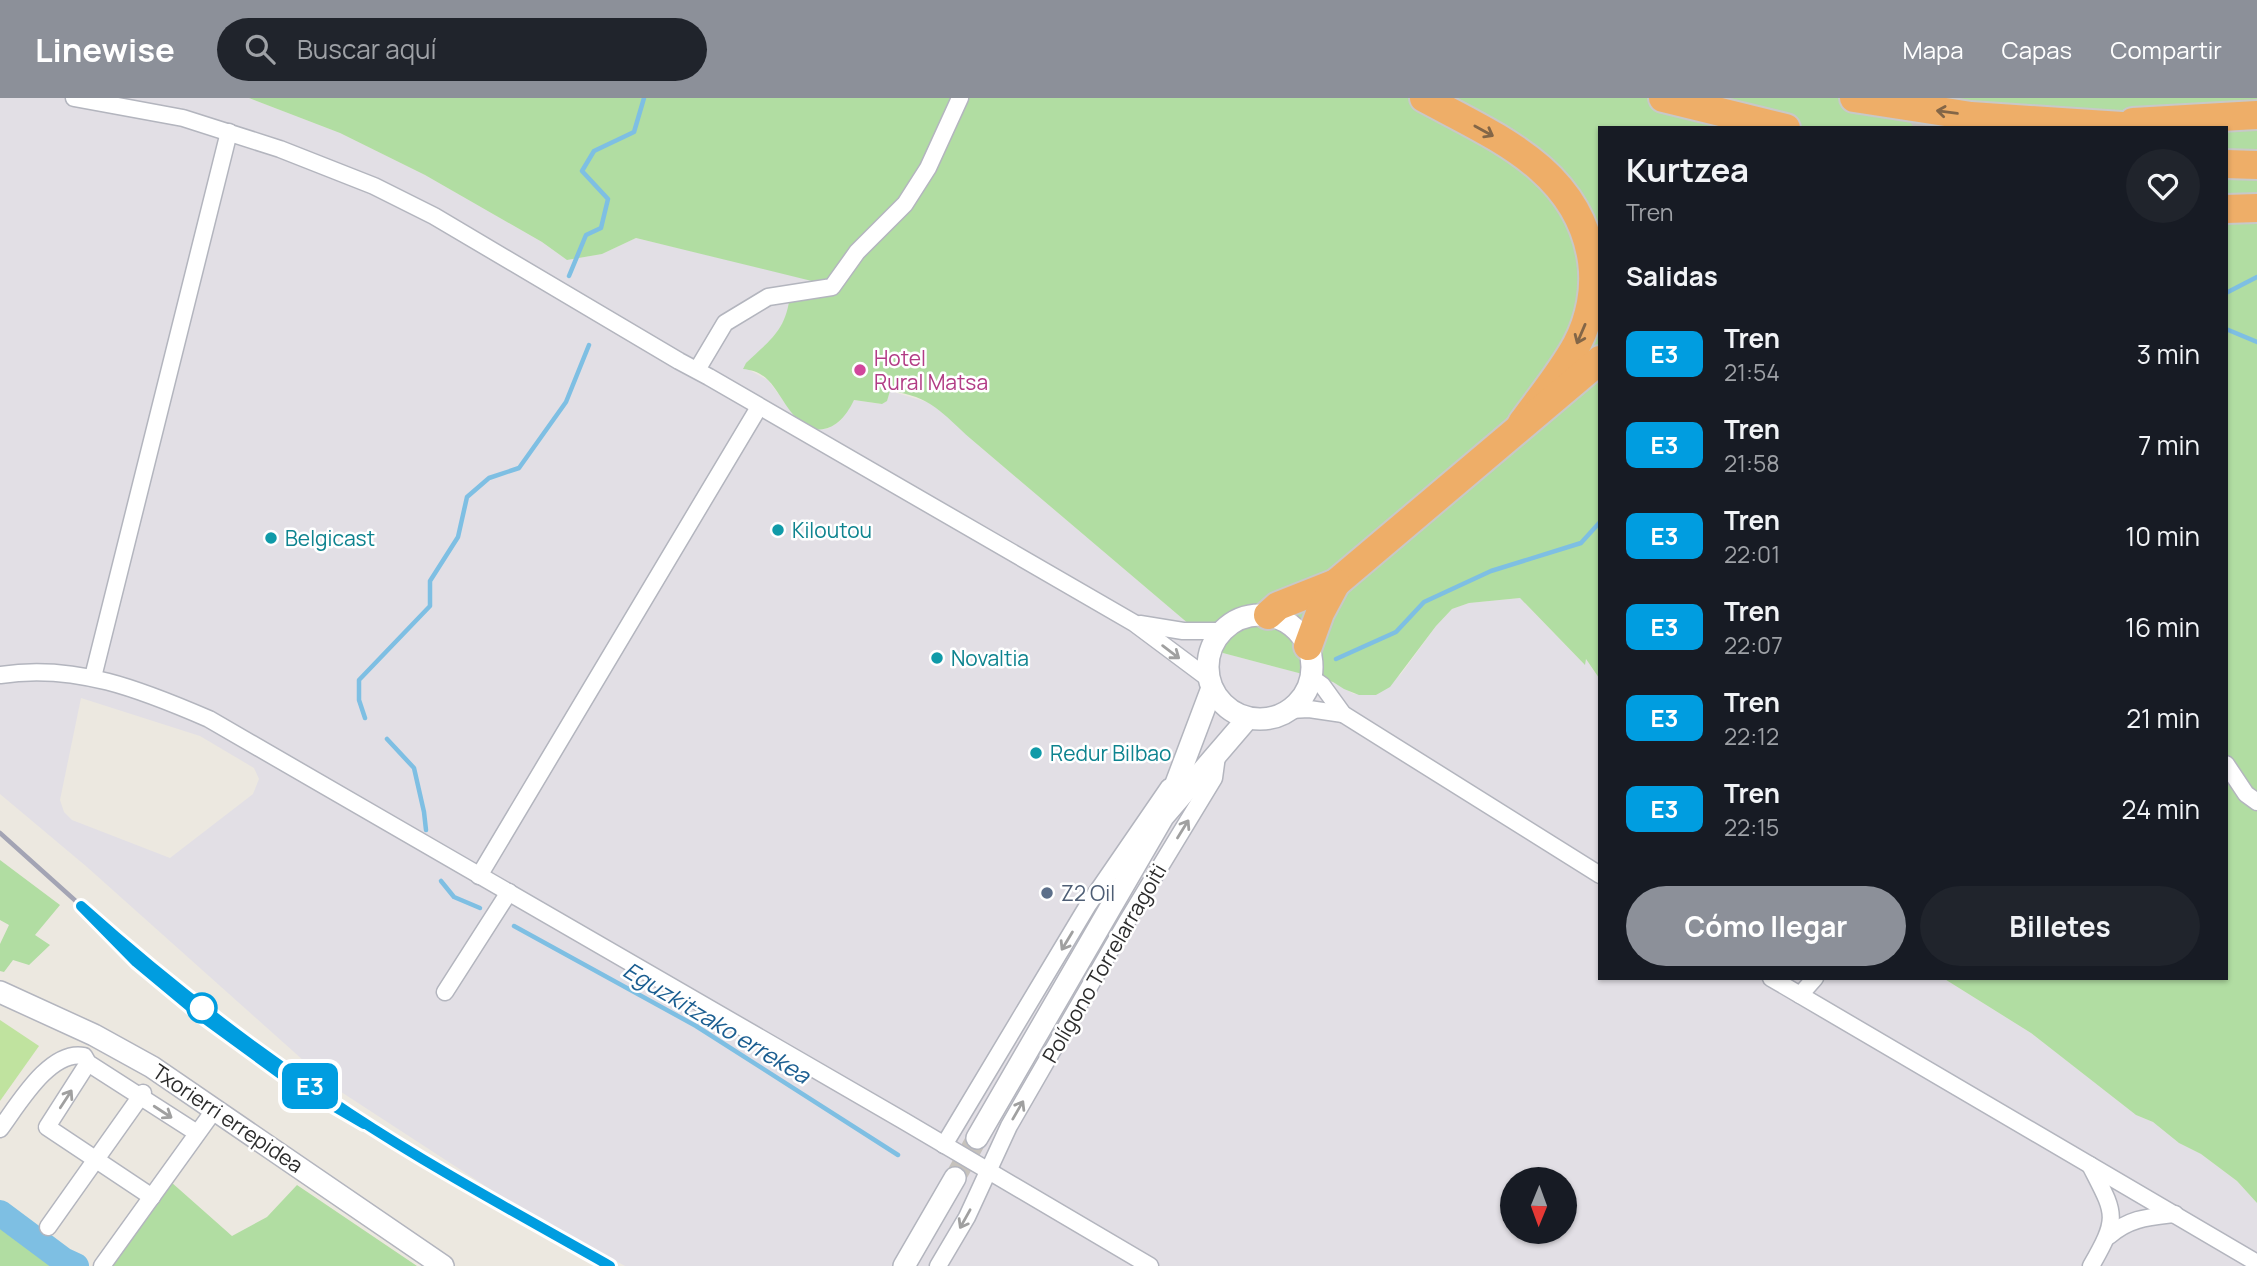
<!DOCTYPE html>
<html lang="es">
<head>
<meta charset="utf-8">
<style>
	:root { --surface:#171b24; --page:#20242c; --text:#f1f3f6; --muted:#9ea1a6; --accent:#8c9099 }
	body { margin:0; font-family:Manrope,sans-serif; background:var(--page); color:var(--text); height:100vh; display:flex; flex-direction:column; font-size:26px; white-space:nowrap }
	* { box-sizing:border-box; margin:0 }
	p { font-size:23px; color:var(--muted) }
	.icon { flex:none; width:38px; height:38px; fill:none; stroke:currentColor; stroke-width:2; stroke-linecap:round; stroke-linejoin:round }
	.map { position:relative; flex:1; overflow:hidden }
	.drawer { position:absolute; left:1598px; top:28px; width:630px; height:854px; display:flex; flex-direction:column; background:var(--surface); border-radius:0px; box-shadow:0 2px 5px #0004 }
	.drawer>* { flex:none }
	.badge { padding:0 14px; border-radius:10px; font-size:24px; line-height:46px }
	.needle { width:46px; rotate:181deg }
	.controls { position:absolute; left:1500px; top:1069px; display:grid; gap:14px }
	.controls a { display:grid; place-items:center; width:77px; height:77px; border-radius:50%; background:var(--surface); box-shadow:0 2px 5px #0004; font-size:35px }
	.map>.badge { position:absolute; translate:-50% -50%; box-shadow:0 0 0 4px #fff }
	h2 { padding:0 28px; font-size:26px; line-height:63px }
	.round { display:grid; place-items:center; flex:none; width:74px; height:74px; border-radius:37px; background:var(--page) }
	.overview { display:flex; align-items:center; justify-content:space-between; height:119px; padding:0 28px }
	h1 { font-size:33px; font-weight:700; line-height:52px }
	.cta { display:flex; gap:14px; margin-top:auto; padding:14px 28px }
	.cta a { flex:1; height:80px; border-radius:42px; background:var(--accent); color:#fff; font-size:28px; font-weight:700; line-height:80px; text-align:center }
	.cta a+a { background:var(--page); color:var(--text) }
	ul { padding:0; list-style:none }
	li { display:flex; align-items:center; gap:21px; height:91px; padding:0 28px }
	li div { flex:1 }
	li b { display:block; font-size:26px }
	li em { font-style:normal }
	li .badge { min-width:77px; font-weight:700; text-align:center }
	header { display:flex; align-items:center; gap:42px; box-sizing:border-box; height:98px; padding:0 35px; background:var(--accent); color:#fff }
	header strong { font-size:33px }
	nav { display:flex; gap:38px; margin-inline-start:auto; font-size:24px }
	.search { width:490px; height:63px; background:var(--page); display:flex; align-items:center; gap:18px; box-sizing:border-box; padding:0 24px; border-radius:38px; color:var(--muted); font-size:26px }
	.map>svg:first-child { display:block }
	.industrial { fill:#e2dfe5; fill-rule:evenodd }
	.green { fill:#b1dda2 }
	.pitch { fill:#c0e39f }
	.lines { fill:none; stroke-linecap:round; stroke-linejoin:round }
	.stream { stroke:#7ebfe3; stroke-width:4.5 }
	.river { stroke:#7ebfe3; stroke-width:26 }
	.secondary-tunnel { stroke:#c6c2bc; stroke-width:21; stroke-dasharray:21 10; stroke-linecap:butt }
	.highway-tunnel { stroke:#c6c2bc; stroke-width:28; stroke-dasharray:28 14; stroke-linecap:butt }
	.street-casing { stroke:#b3b5be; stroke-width:19 }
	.secondary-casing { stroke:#b3b5be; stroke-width:24 }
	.highway-casing { stroke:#c8c8c8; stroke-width:32 }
	.street { stroke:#fff; stroke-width:16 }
	.secondary { stroke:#fff; stroke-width:21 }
	.highway { stroke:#eeae68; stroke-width:28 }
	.rail { stroke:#a3a4b4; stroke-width:4.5 }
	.oneway { stroke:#836647 }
	.oneway2 { stroke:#a0a0a0 }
	.line-casing { stroke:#fff; stroke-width:16 }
	.line { stroke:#009de0; stroke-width:10 }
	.hotel-dot { fill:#d1479c; stroke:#fff; stroke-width:2.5 }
	.culture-dot { fill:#0f9aa8; stroke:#fff; stroke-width:2.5 }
	.service-dot { fill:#5c6f8a; stroke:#fff; stroke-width:2.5 }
	.stop-dot { fill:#fff; stroke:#009de0; stroke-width:3.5 }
	.labels { text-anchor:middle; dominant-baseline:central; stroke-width:5; stroke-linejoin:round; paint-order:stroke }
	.hotel-label { font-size:21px; fill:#b23c85; stroke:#fff; text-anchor:start }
	.culture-label { font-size:21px; fill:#0d838f; stroke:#fff; text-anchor:start }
	.service-label { font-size:21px; fill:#4e5e75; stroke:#fff; text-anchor:start }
	.street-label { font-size:21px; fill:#2c2c2c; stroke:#fff }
	.water-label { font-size:23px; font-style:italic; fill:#1b5e91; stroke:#fff }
</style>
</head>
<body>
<header>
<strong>Linewise</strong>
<div class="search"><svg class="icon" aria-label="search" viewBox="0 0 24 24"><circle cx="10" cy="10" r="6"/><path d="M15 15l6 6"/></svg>Buscar aquí</div>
<nav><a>Mapa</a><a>Capas</a><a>Compartir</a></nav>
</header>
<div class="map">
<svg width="2257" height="1168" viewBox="0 0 2257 1168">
	<rect width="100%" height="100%" fill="#ece8e0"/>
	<path class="industrial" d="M0,0h249l91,35 85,42 117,67 25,18 35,-6 34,-16 192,46 -40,31 -14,23 -15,13 -10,19 19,10 29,39 19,10h11l13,-8 14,-21 27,4 6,-4 3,-9 37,11 19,11 25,26 252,214 110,29 21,12 22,1 25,-21 35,-48 16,-17 17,-6 51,-5 64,66 1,-6 14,20 1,300h343l88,55 105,82 17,7 26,21 22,11 36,27 20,22v63h-1632l-118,-66 -175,-114 -245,-219 -87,-73zM81,600l119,38 54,32 5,11 -6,15 -83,64 -98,-38 -8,-8 -4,-12zM1512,1082h52v52h-52z"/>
	<g class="green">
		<path d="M249,0h2008v1105l-20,-22 -36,-27 -22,-11 -26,-21 -17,-7 -105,-82 -88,-55h283v-850h-626l-1,550 -13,-19 -1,6 -65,-67 -51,5 -17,6 -16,17 -46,61 -14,8h-17l-15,-6 -11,-7 -110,-29 -252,-214c-28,-25 -40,-43 -81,-48l-3,10 -5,3 -28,-4c-14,30 -39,42 -63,12 -8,-10 -14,-23 -23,-32 -7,-7 -15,-10 -25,-11l3,-6c24,-23 40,-32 44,-68l38,-10 -192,-47 -34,16 -35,6 -25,-18 -117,-67 -85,-42z"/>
		<polygon points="0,762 60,807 35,837 50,847 29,867 13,862 4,874 0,873 0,846 9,827 0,822"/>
		<polygon points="171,1084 232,1138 267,1119 297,1087 417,1168 103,1168"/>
		<polygon points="0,1116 84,1168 0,1168"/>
	</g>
	<polygon class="pitch" points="0,922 39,948 0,1003"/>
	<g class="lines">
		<g class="stream">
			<polyline points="569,178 586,137 601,130 608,101 582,73 594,53 634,34 644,0"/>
			<polyline points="2226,195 2257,179"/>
			<polyline points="2226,231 2257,244"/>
			<polyline points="1336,561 1396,534 1424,504 1491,473 1581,445 1600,424"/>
			<polyline points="365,620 359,602 359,582 430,508 430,483 458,439 467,399 489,380 519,370 566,304 589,247"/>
			<polyline points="387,641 414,670 424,714 426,732"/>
			<polyline points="441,783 454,799 480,810"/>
			<polyline points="514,828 696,928 898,1057"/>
		</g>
		<polyline class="river" points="0,1115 63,1162 76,1168"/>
		<polyline class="secondary-tunnel" points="955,1080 977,1040"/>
		<polyline class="highway-tunnel" points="1914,30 1959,0"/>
		<g class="street-casing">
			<g id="street">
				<polyline points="74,0 183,20 280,51 374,88 434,118 679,263 709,279 1134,525 1209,581"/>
				<polyline points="697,272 725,225 768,199 832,189 857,154 905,106 928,70 960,0"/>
				<polyline points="1140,526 1183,533 1221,533"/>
				<path d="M0,577c75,-12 142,15 209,44l695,402 246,145"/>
				<polyline points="93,579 229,34"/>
				<polyline points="1312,580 1322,587 1343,616 1600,777"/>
				<polyline points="1290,612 1309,611 1343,616"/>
				<polyline points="2226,666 2246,696 2257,704"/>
				<polyline points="479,778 759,309"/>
				<polyline points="1771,880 2257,1165"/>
				<polyline points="445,894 509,794"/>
				<polyline points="1800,897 1815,880"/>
				<polyline points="88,965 47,1029 152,1099"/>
				<path d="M0,1031c18,-24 50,-80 84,-73l4,7 109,70"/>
				<polyline points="944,1047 1088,807 1169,689"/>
				<path d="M2090,1067c25,49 30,51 1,101"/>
				<polyline points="48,1129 143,995"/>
				<path d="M2109,1138c20,-18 40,-19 66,-22"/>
				<polyline points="102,1168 215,1011"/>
				<polyline points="938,1168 967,1119 1009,1028 1126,825 1214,680 1217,658"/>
			</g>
		</g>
		<g class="secondary-casing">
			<g id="secondary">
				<circle cx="1260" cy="569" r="52"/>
				<polyline points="1169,704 1212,590"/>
				<polyline points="0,894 94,937 152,969 443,1168"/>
				<polyline points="977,1040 1163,719 1248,620"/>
				<polyline points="904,1168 955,1080"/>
			</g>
		</g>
		<g class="highway-casing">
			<g id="highway">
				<path d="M1424,0c72,39 155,72 168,163 4,28 -2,58 -15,83 -15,28 -37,54 -55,79"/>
				<polyline points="1663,0 1786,30"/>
				<polyline points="1854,0 1971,18 2152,30"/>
				<polyline points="2133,24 2257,17"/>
				<polyline points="2226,66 2257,67"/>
				<polyline points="2226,111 2257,110"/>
				<polyline points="1268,517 1278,508 1336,485 1600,262"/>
				<polyline points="1308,548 1320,515 1336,485"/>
			</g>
		</g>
		<use href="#street" class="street"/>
		<use href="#secondary" class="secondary"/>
		<use href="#highway" class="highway"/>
		<g class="rail">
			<polyline points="0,735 88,814"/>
			<polyline points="81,808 152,879 241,949 290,983 477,1094 610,1168"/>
		</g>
	</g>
	<defs><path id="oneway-shaft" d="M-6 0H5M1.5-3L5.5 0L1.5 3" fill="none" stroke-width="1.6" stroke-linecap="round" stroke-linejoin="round" transform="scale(1.75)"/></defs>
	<g class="oneway">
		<use href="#oneway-shaft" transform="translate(1947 14) rotate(-172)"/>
		<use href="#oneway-shaft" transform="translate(1484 33) rotate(29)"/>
		<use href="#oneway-shaft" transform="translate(1581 236) rotate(113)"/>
	</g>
	<g class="oneway2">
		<use href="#oneway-shaft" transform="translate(1171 554) rotate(37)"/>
		<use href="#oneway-shaft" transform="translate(1183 731) rotate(-58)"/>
		<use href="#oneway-shaft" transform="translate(1067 843) rotate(121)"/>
		<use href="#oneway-shaft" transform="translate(66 1001) rotate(-57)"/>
		<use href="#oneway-shaft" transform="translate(1018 1012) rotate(-60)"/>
		<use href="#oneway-shaft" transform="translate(163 1014) rotate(33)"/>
		<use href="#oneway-shaft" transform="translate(965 1121) rotate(119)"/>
	</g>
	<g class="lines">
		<g class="line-casing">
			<path id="line" d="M364,1026l-74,-43 -89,-65 -65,-54 -55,-56c85,76 174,145 268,207 85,56 173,103 261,153"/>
		</g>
		<use href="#line" class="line"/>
	</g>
	<circle class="hotel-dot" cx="860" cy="272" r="7"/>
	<g class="culture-dot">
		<circle cx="778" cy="432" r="7"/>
		<circle cx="271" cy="440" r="7"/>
		<circle cx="937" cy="560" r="7"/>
		<circle cx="1036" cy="655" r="7"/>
	</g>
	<circle class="service-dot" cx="1047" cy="795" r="7"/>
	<circle class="stop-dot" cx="202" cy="910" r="14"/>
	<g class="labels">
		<g class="hotel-label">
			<text x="874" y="260">Hotel<tspan x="874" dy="24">Rural Matsa</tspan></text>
		</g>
		<g class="culture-label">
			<text x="792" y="432">Kiloutou</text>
			<text x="285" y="440">Belgicast</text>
			<text x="951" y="560">Novaltia</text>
			<text x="1050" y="655">Redur Bilbao</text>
		</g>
		<g class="service-label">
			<text x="1061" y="795">Z2 Oil</text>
		</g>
		<g class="street-label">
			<text transform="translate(1104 865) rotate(-60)">Polígono Torrelarragoiti</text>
			<text transform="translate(228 1020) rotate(34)">Txorierri errepidea</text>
		</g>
		<g class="water-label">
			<text transform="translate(717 924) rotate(31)">Eguzkitzako errekea</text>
		</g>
	</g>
</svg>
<div class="controls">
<a><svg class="needle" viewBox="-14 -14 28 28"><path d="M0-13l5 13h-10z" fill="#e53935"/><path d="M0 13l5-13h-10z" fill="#9ea1a6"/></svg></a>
</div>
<b class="badge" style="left:310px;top:988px;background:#009de0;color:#fff">E3</b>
<section class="drawer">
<div class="overview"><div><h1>Kurtzea</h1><p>Tren</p></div><a class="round"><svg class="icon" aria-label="heart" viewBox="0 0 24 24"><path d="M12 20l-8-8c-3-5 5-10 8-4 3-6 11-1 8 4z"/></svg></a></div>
<h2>Salidas</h2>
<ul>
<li><span class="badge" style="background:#009de0;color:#fff">E3</span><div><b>Tren</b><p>21:54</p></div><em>3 min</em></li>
<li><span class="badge" style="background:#009de0;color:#fff">E3</span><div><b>Tren</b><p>21:58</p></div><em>7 min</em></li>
<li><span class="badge" style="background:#009de0;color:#fff">E3</span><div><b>Tren</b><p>22:01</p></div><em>10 min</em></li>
<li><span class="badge" style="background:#009de0;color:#fff">E3</span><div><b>Tren</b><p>22:07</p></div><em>16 min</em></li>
<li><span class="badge" style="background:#009de0;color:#fff">E3</span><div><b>Tren</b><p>22:12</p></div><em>21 min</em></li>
<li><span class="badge" style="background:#009de0;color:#fff">E3</span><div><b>Tren</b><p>22:15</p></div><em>24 min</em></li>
</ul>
<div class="cta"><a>Cómo llegar</a><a>Billetes</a></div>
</section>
</div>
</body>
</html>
